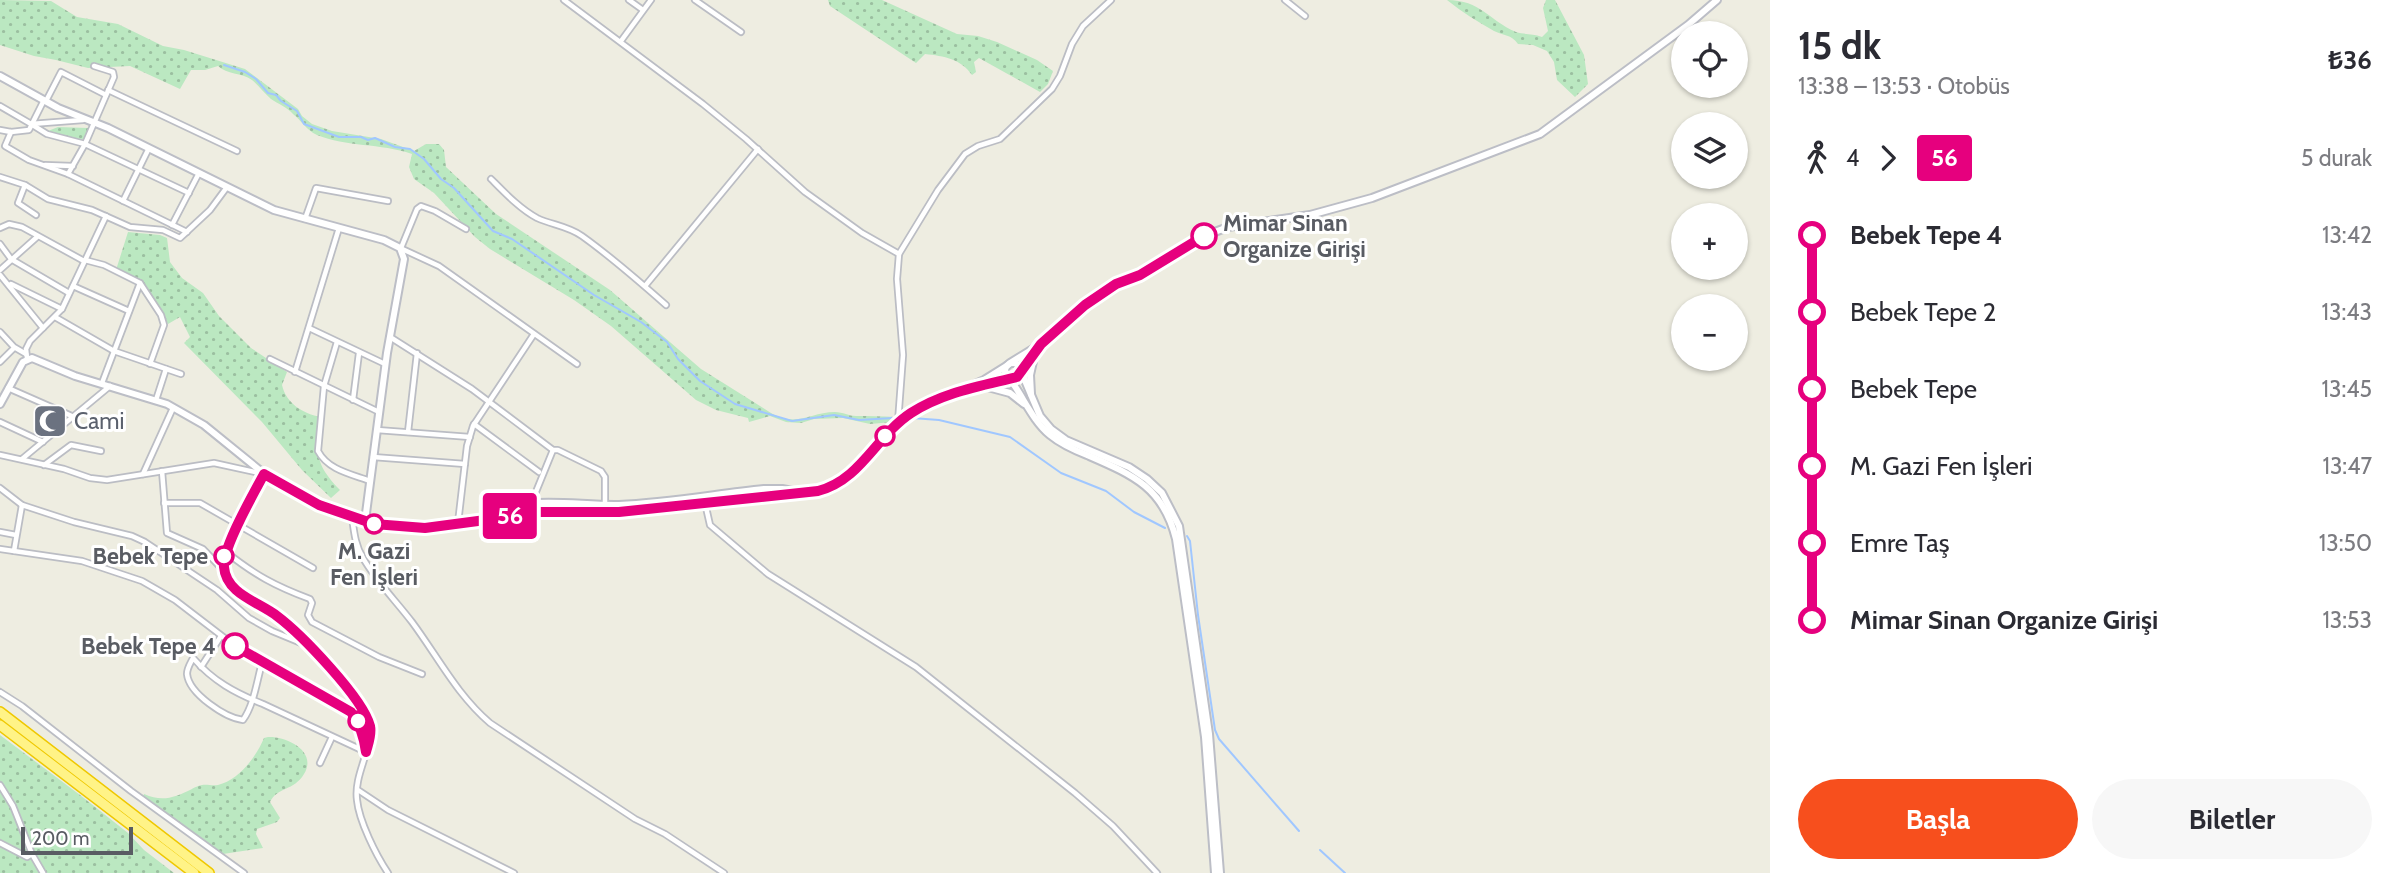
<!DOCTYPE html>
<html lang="tr">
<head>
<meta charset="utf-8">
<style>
	:root { --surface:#fff; --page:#f7f7f7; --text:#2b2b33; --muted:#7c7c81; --accent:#f74f1d }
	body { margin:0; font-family:Cabin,sans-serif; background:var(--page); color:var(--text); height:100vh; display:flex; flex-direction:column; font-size:26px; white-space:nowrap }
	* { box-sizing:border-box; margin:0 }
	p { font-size:23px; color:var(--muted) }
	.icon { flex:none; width:38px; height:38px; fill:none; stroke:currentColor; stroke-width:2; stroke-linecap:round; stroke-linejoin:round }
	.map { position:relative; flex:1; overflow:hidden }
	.sheet { display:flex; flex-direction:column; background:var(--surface); width:630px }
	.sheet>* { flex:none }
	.badge { padding:0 14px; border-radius:5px; font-size:24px; line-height:46px }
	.tools { position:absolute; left:1671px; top:21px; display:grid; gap:14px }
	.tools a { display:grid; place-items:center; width:77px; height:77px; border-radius:50%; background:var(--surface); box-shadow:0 2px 5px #0004; font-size:35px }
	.scale { position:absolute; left:21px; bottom:18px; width:112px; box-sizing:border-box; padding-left:7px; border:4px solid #595c63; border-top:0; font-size:19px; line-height:24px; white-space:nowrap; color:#595c63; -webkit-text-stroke:5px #fff; paint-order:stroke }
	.map>.badge { position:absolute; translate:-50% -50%; box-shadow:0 0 0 4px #fff }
	.legs { display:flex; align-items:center; gap:10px; height:77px; padding:0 28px; font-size:23px }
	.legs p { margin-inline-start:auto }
	.overview { display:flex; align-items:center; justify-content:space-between; height:119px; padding:0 28px }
	h1 { font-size:38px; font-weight:700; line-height:52px }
	.cta { display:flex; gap:14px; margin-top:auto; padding:14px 28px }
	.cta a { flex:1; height:80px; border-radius:42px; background:var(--accent); color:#fff; font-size:28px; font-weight:700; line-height:80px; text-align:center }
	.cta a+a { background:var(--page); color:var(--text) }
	ul { padding:0 28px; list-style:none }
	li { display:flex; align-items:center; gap:24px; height:77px; font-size:26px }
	li i { display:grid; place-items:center; width:10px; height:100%; margin:0 9px; background:currentColor }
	li i::after { content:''; width:18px; height:18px; margin:-9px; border:5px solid; border-radius:50%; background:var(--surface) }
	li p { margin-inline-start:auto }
	li:first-child i { background:linear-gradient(#0000 50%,currentColor 0) }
	li:last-child i { background:linear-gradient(currentColor 50%,#0000 0) }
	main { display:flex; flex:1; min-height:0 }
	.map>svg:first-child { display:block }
	.grass { fill:url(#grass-dots) }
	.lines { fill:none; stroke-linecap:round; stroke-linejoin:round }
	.stream { stroke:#a0c7ff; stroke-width:2 }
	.street-casing { stroke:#bbbdc4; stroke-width:8 }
	.secondary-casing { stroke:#bcbec6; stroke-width:10 }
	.highway-casing { stroke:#efc800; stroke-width:12 }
	.street { stroke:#fff; stroke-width:4.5 }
	.secondary { stroke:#fff; stroke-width:6 }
	.highway { stroke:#fff387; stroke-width:9 }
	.line-1-casing { stroke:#fff; stroke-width:16 }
	.line-1 { stroke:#e6007e; stroke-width:10 }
	.stop-1-dot { fill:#fff; stroke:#e6007e; stroke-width:3.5 }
	.labels { text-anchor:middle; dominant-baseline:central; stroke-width:6; stroke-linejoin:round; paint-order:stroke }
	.stop-label { font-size:23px; font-weight:bold; fill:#595c63; stroke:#fff; text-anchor:end }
	.worship-label { font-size:23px; fill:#5b616d; stroke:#fff; text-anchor:start }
</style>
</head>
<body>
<main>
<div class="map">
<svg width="1770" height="873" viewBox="0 0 1770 873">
	<defs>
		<pattern id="grass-dots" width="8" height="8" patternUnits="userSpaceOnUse" patternTransform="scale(1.75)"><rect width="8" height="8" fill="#bbe8c1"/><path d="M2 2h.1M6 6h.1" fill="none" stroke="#9bbfa0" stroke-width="1.8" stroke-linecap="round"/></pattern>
	</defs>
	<rect width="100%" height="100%" fill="#eeede1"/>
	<g class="grass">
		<path d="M0,0l51,1 26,16 41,7 45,22 21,4 61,19 53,40 4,7 10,8 20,7 49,8 33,12 12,-7h13l5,6 2,17 50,47 114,76 91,79 70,44c27,15 39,-1 64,-1 8,0 14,4 21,4 13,0 26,0 39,1l-2,5 -23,2 -27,-6 -29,1 -13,4 -15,-1 -16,-6 -21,6 -1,-4 -32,-8 -20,-10 -85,-74 -37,-26 -84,-51 -15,-12 -41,-44 -20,-14 -5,-12 3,-13c-32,-11 -66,-7 -95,-19 -11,-5 -15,-14 -24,-21 -6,-7 -15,-10 -22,-15 -7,-6 -12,-13 -19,-19 -11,-8 -25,-5 -34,-14l-13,4h-14l-11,19 -50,-23 -42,2 -32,-8 -22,-4 -31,-10 -3,-1z"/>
		<path d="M828,0h54l75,34 21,2 19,6 40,18 16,11 -5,13 -8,8 -61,-34 -5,4 2,10 -4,3c-11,-16 -28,-19 -47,-21l-9,9 -86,-57z"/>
		<path d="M1447,0c34,0 41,20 69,32 9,3 17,1 26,5l6,-6 -5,-23 3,-8h9l29,55 4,29 -13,13 -18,-17 -3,-18 -7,-11 -14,-6 -15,-1c-7,-10 -14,-8 -24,-13 -16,-9 -32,-19 -47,-31z"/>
		<polygon points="58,127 88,128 89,129 85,139 81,140 48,131"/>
		<path d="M128,232l32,3 7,3 3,24 12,16 21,15 16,23 32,32 36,24 -5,13c4,18 21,29 39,32 -4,36 -8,45 19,73l-9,8 -29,-28 -40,-48 -78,-79 6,-6 -10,-20 -12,7 -20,-35 -32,-19z"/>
		<polygon points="0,735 80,795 128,833 144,850 174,873 0,873"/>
		<path d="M268,737c18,-1 50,14 36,37 -10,17 -27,13 -34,28l10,16 -3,4 -20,7 -1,5 7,14 -40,6 -80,-57 1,-3c18,8 30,4 48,-5 1,-1 8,-4 10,-4 5,-1 10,1 16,0 21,-5 38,-28 46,-47z"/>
	</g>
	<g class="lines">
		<g class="stream">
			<polyline points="224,65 245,72 256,79 268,93 276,95 281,101 297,111 304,124 339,137 361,137 368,140 375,138 395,147 410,149 424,159 441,179 454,188 493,231 512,239 594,295 641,322 667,342 678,359 700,381 735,404 792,421 834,415 859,420 893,418"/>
			<polyline points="912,418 939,420 1010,437 1061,473 1106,491 1134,512 1165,528"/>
			<polyline points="1187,536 1190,541 1198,615 1215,730 1219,739 1299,831"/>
			<polyline points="1320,850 1345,873"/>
		</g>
		<g class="street-casing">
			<g id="street">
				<polyline points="564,0 703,104 746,139 805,192 862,233 899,254"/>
				<polyline points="629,0 643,10"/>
				<polyline points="695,0 741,32"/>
				<polyline points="1285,0 1305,16"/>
				<polyline points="621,41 651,0"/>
				<polyline points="108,90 237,151"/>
				<polyline points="46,101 61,72 106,95"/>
				<polyline points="0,106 31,124 83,120"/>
				<polyline points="31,124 47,134 85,144 189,193"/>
				<polyline points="0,130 11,132 29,130 44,100"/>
				<polyline points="11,132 5,146 29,160 68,174 187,232"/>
				<polyline points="45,165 73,166"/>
				<polyline points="68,174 85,144 114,77 113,72 94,66"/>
				<polyline points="0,177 25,185 48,199 92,210 130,227 163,230 180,238 210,210 227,187"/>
				<path d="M491,179c13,13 29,30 46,39 15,7 31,8 45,18 28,20 58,46 84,69"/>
				<polyline points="25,185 18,203 36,215"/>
				<polyline points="123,201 149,148"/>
				<polyline points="305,219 316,188 388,201"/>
				<polyline points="172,225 199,173"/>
				<polyline points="0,228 9,224 22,227 84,261"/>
				<polyline points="0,244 11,259 69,293"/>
				<polyline points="400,248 439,266 577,364"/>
				<polyline points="401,248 417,209 421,206 435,211 466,229"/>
				<polyline points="85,260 104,265 140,283 161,315 164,325 150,364"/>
				<polyline points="0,270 37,237"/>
				<polyline points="0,275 43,328"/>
				<polyline points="11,284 62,309"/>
				<polyline points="73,286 129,311"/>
				<polyline points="645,286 758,149"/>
				<polyline points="55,317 114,351 181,374"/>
				<polyline points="309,328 385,364"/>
				<polyline points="0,332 14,347 26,354"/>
				<polyline points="390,337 472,389 553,450 558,450 601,471 605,477 605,504"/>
				<path d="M337,342l-13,44 -6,65c10,19 33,23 52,30"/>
				<polyline points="27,358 26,349 30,341 62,309 106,216"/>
				<polyline points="270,359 379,412"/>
				<polyline points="0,362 14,348"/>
				<polyline points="295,372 339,228"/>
				<polyline points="102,383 140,283"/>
				<polyline points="8,388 74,417"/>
				<polyline points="156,400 166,369"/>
				<polyline points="353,400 359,353"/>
				<polyline points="0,422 43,442"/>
				<polyline points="898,422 903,355 897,279 899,254 938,190 965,154 978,146 1000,139 1052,89 1060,76 1072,44 1083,26 1111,0"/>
				<polyline points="474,424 539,472"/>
				<polyline points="377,430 470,437"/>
				<polyline points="408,432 417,353"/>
				<path d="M0,455l64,14 26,9 17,2 107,-17 50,11c-10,19 -44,78 -39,97 6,26 37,31 55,46 29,25 65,63 84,96 17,28 -11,56 -7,87 2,21 19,55 31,73"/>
				<polyline points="373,457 465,464"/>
				<polyline points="22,459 110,386"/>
				<polyline points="44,465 71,445 101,451"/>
				<polyline points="162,471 167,533 203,549 224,571"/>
				<polyline points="143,474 173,408"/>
				<polyline points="0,488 22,505 74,522 132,536 145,542 217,590 249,618 272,631 306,645"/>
				<polyline points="164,503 200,503 313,568"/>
				<polyline points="705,503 710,525 768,574 916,667 1075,793 1113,826 1157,873"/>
				<polyline points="531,504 553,450"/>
				<path d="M352,517c2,14 3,28 11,41 13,23 33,43 49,64 26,35 45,73 78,101l145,96 30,15 59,39"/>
				<polyline points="458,523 467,446 473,426 534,334"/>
				<polyline points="0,532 16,535"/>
				<polyline points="0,549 82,561 142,581 175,600 235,646 350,712 358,721 365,748"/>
				<polyline points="14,551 22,505"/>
				<path d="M226,552c29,23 49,34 84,47l2,4 -4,12 4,7 67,35 43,17"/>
				<path d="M262,663c-5,17 -8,42 -19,57 -17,-2 -54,-26 -56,-46 0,-6 3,-10 6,-16 20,23 42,35 70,46l103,48"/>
				<polyline points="201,667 221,636"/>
				<polyline points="0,692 22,706 131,791 244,873"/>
				<polyline points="320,763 332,737"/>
				<polyline points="0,785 13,806 32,854 27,857 0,843"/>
				<polyline points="358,790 388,810 514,873"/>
				<polyline points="32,854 43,873"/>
			</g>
		</g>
		<g class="secondary-casing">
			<g id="secondary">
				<polyline points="0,76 58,108 108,128 274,210 384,240 400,248 404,259 387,353 365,521"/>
				<polyline points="1040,346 1021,371 1040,416 1051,429 1066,440 1129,467 1147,479 1162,493 1179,526 1209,734 1220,873"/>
				<polyline points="1010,363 1041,344 1096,296 1116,284 1140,275 1204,236 1228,227 1310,215 1372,198 1540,134 1688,25 1717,0"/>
				<circle cx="1013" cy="371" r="8"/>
				<path d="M979,385l30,-7c14,18 23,42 41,57 11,9 24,15 37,20 46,20 76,32 89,84l29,198 10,136"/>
				<polyline points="984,386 1010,393 1024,404"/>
				<polyline points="1031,394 1030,375 1034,357"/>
				<polyline points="0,404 23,362 32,358 75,376 167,404 204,425 273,481 319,505 374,524 425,528 535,511 619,512 761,496 796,495 828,488 847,477 898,423 912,412 984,380 1008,365"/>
				<path d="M481,519c40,-26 92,-13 138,-14 48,-2 97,-11 145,-16h18l16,3"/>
			</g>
		</g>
		<g class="highway-casing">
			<g id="highway">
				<polyline points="0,712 209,873"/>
				<polyline points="0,725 194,873"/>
			</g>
		</g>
		<use href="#street" class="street"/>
		<use href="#secondary" class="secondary"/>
		<use href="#highway" class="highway"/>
	</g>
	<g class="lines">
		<g class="line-1-casing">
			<path id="line-1" d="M235,646l116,66c9,12 13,25 15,40 2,-8 6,-17 4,-26 -7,-28 -69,-92 -93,-110 -18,-14 -51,-22 -53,-49 -2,-19 30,-74 40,-93l55,31 55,19 51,4 68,-9 34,-7h92l199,-21c43,-11 58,-55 93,-78 33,-21 70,-27 106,-36l24,-33 44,-39 31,-21 24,-9 64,-39"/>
		</g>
		<use href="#line-1" class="line-1"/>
	</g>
	<defs>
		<g id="mosque-square" transform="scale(1.75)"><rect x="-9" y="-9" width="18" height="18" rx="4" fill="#6b7280" stroke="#fff"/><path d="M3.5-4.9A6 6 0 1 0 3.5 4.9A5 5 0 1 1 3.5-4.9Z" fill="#fff"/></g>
	</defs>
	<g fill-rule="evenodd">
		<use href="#mosque-square" x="50" y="421"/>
	</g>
	<g class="stop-1-dot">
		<circle cx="1204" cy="236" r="12"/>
		<circle cx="885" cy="436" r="9"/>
		<circle cx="374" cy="524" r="9"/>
		<circle cx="224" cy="556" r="9"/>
		<circle cx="235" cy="646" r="12"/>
		<circle cx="358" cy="721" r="9"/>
	</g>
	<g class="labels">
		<g class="stop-label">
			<text x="1223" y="223" text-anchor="start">Mimar Sinan<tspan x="1223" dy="26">Organize Girişi</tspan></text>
			<text x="374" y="551" text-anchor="middle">M. Gazi<tspan x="374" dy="26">Fen İşleri</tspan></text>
			<text x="208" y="556">Bebek Tepe</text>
			<text x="216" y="646">Bebek Tepe 4</text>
		</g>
		<g class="worship-label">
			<text x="74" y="421">Cami</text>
		</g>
	</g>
</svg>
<div class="tools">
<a><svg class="icon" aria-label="locate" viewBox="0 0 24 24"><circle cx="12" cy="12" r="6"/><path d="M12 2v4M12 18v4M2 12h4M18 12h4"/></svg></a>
<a><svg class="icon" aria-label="layers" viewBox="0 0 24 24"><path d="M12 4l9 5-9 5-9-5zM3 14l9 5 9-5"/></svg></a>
<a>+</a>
<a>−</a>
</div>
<div class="scale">200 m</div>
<b class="badge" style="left:510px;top:516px;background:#e6007e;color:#fff">56</b>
</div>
<section class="sheet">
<div class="overview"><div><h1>15 dk</h1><p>13:38 – 13:53 · Otobüs</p></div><b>₺36</b></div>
<div class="legs"><svg class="icon" aria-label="walk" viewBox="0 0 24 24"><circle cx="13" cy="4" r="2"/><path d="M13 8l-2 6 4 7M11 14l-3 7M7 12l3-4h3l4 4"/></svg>4<svg class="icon" aria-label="forward" viewBox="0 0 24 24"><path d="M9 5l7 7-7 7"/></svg><b class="badge" style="background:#e6007e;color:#fff">56</b><p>5 durak</p></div>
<ul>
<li><i style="color:#e6007e"></i><b>Bebek Tepe 4</b><p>13:42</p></li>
<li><i style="color:#e6007e"></i><span>Bebek Tepe 2</span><p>13:43</p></li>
<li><i style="color:#e6007e"></i><span>Bebek Tepe</span><p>13:45</p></li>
<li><i style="color:#e6007e"></i><span>M. Gazi Fen İşleri</span><p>13:47</p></li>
<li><i style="color:#e6007e"></i><span>Emre Taş</span><p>13:50</p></li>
<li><i style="color:#e6007e"></i><b>Mimar Sinan Organize Girişi</b><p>13:53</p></li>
</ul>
<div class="cta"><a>Başla</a><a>Biletler</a></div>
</section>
</main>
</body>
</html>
